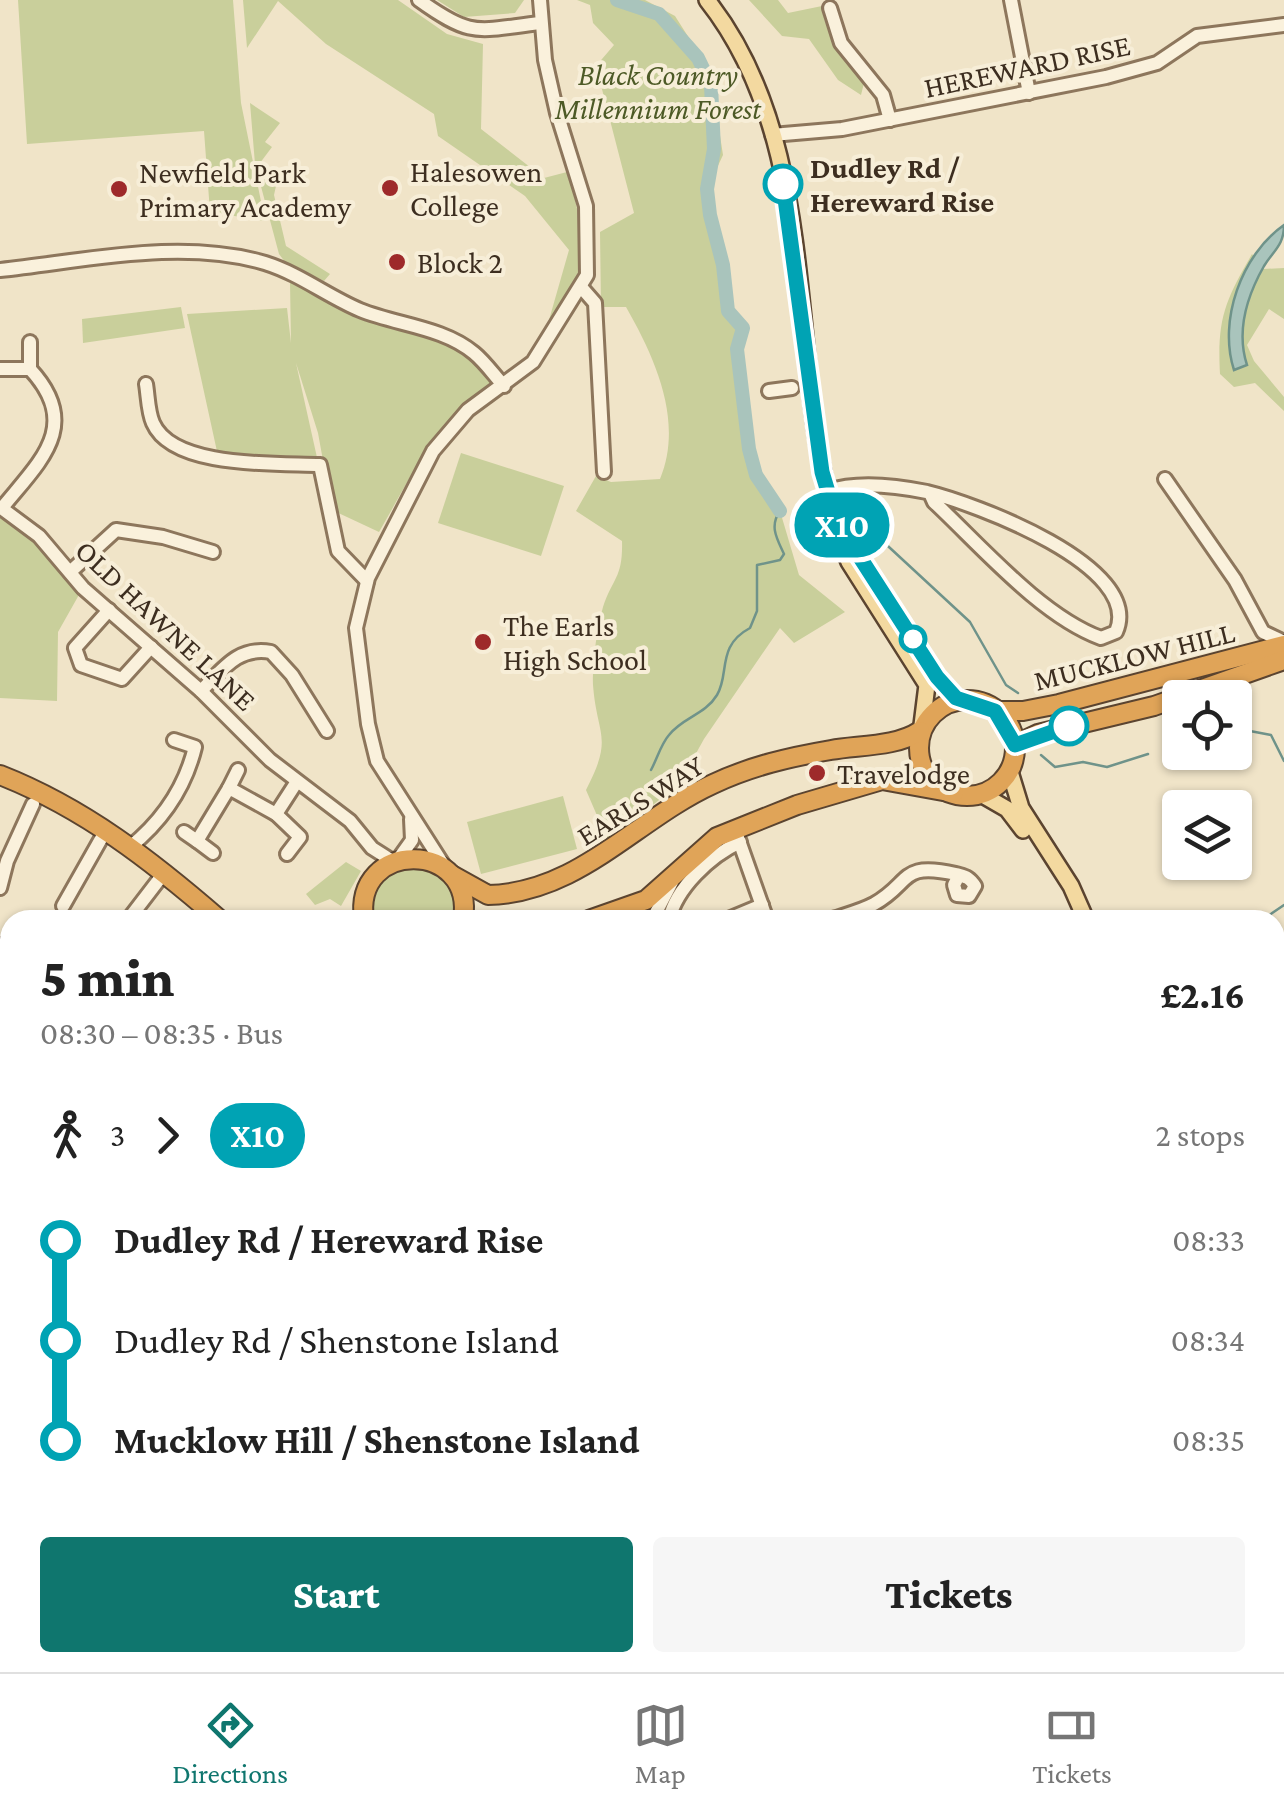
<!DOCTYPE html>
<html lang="en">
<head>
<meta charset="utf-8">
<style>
	:root { --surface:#fff; --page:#f6f6f6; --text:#222; --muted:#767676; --line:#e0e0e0; --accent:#0f766e }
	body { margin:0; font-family:"Crimson Pro",serif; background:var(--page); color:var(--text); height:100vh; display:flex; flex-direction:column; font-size:38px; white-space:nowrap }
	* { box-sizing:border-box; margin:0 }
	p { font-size:32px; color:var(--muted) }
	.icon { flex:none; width:55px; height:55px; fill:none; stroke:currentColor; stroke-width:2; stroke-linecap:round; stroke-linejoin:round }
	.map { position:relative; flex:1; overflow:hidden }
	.drawer { position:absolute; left:0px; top:910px; width:1285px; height:762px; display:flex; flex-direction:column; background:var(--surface); border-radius:30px 30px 0 0; box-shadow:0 2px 8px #0004 }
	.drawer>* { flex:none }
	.badge { padding:0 20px; border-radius:32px; font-size:35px; line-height:65px }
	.buttons { position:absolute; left:1162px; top:680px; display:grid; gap:20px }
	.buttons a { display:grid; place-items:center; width:90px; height:90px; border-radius:10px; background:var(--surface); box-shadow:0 2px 8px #0004; font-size:50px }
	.map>.badge { position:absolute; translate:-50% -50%; box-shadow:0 0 0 5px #fff }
	.legs { display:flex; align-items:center; gap:15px; height:110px; padding:0 40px; font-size:32px }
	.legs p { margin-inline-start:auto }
	.summary { display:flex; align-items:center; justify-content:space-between; height:170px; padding:0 40px }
	h1 { font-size:55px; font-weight:800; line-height:75px }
	.cta { display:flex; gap:20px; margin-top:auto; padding:20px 40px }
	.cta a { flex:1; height:115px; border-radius:10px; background:var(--accent); color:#fff; font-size:40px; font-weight:800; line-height:115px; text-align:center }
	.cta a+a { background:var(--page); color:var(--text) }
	ul { padding:0 40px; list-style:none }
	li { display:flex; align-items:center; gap:35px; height:100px; font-size:38px }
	li i { display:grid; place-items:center; width:15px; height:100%; margin:0 12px; background:currentColor }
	li i::after { content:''; width:25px; height:25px; margin:-12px; border:8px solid; border-radius:50%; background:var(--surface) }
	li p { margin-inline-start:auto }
	li:first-child i { background:linear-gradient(#0000 50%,currentColor 0) }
	li:last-child i { background:linear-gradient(currentColor 50%,#0000 0) }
	.dock { display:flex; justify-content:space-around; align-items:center; height:140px; border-top:2px solid var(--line); background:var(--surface); font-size:28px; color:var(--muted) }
	.dock a { display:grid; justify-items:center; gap:5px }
	.dock .on { color:var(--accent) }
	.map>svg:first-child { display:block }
	.green { fill:#c9cf9b }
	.water { fill:#a9c4bc; stroke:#6f938a; stroke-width:2.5 }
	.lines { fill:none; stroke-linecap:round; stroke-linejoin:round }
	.stream { stroke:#6f938a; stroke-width:2.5 }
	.river { stroke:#a9c4bc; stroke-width:14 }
	.minor-casing { stroke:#8d765c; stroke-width:18 }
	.major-casing { stroke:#5b4430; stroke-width:20 }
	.highway-casing { stroke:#5b4430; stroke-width:22 }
	.minor { stroke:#faf1dc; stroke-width:12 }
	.major { stroke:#f3d9a0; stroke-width:15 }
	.highway { stroke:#e0a458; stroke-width:18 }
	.line-1-casing { stroke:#fff; stroke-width:22 }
	.line-1 { stroke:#00a3b4; stroke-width:15 }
	.stop-1-dot { fill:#fff; stroke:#00a3b4; stroke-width:5 }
	.poi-dot { fill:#9e2a2b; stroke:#f7eed8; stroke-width:4 }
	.labels { text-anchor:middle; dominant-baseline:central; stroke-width:8; stroke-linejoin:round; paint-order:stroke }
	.street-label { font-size:30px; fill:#3d2e20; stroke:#f7eed8 }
	.park-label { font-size:30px; font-style:italic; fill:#4d5a26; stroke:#f7eed8 }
	.stop-label { font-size:30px; font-weight:bold; fill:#3d2e20; stroke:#f7eed8; text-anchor:start }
	.poi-label { font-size:30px; fill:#3d2e20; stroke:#f7eed8; text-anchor:start }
</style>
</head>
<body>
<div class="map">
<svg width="1284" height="1672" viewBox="0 0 1284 1672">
	<rect width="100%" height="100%" fill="#f0e4c8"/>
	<g class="green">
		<polygon points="18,0 233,0 241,103 265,221 210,212 204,131 27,144"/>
		<path d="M243,0h155l49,34 36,10 -2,85 63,49 23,-6c17,52 27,109 -15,154l-3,-6 20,-70 -44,-54 -87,-60 -4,-22 -108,-70 -48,-43 -31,47z"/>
		<polygon points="437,0 524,0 515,13 464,17"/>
		<path d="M577,0h68l30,16 35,55 13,84 -16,34 21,121 17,11 -4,31 8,97 6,26 25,36 19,64 46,37 -51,31 -14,-15 -76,111 -25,45 -71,57 -22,-51c28,-54 11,-53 7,-105 -1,-22 4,-57 10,-78 10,-30 20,-29 19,-66l-46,-30 20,-35 15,6 49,-3c24,-58 -5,-121 -34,-172h-25l-1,-75 34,-19 -38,-147 18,-21 -21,-22 -3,-18z"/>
		<polygon points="749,0 778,0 788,13 822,6 825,22 864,83 861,95 838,80 809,39 782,36"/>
		<polygon points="250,103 280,123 265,142 272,147 260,163 278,177 274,195 286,246 330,274 324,281 285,262 279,254 255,164"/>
		<path d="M1252,254l11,15 21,-1v51l-15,-10 -22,36 7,16 30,36v14l-29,-28 -21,4 -14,-13c-3,-55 5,-73 32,-120z"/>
		<path d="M290,282l157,59 25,14 19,22 -3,14c-54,33 -78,88 -109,141l-47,-22 -14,-77 -22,-70 22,99 -100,-6 -31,-142 100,-6 4,35z"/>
		<polygon points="181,307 185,328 83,343 82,319"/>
		<polygon points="461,453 564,486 541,556 438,523"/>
		<polygon points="0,516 45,549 80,593 58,632 57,701 0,698"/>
		<polygon points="563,796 577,849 481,874 467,822"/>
		<polygon points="346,862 361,871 341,906 330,899 315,905 306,894"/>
		<path d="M419,864c26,13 39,25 36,56h-84c2,-36 13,-49 48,-56z"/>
		<polygon points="10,1189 10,1526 0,1522 0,1191"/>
	</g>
	<path class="water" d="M1284,225c0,20 -10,25 -20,41 -17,30 -28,65 -17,99l-13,5c-16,-49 7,-115 50,-145z"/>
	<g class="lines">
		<g class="stream">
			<polyline points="863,523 970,622 1006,685 1018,693"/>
			<polyline points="1250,731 1271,735 1284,761"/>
			<polyline points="1041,755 1055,767 1083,762 1107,767 1148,754"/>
			<path d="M651,770c6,-11 10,-26 18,-35 14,-18 36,-20 48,-40 13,-21 -1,-49 33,-67l7,-17v-46l23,-5 4,-6c-7,-15 -15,-28 -4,-43"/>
			<polyline points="1262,920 1284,905"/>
			<polyline points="775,1662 788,1672"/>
			<polyline points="1180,1662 1184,1672"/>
		</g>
		<polyline class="river" points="617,0 659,14 698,58 711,85 714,149 707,189 710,215 723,265 728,311 743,328 737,349 749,449 756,475 780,511"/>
		<g class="minor-casing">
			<g id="minor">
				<path d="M419,0c54,39 58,30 122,23"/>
				<polyline points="1011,0 1029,93"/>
				<polyline points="830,8 841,43 883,95 890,120"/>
				<polyline points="772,135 842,129 1106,77 1157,63 1197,36 1284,25"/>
				<path d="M0,270c85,-9 181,-32 265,-7 35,11 62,33 95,47 37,15 83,17 114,43 11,9 20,22 30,33"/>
				<polyline points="581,287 595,303 604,472"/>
				<polyline points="30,342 30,369"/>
				<path d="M0,369h30c53,57 9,93 -28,139"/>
				<path d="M146,384c2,12 2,28 7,39 20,46 125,40 167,42l18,86 29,30"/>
				<polyline points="769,391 792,388"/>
				<polyline points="1165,479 1235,580 1263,632 1284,642"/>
				<path d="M828,491c29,-10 70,-5 99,1 46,11 218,74 189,140l-15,6c-60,-22 -120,-92 -167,-136l-4,-9"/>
				<polyline points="0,507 39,536 83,588 201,691 270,760 350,821 372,848 394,862"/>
				<polyline points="70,572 116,530 163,537 213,552"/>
				<polyline points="109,610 75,648 81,665 122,679 151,647"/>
				<path d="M201,691c22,-22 37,-45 70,-39l21,23 35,56"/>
				<polyline points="229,788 238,770"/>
				<polyline points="276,814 300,837 287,854"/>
				<polyline points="184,832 197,841"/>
				<polyline points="737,835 767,920"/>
				<path d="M130,847c32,-26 55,-59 65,-100l-21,-7"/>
				<polyline points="213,853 197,841 229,788 276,814 296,783"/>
				<polyline points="397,861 412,840 411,819"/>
				<polyline points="448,872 377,761 368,724 356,628 368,578 433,451 468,410 533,362 587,275 586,206 557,113 545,60 540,0"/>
				<polyline points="0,888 7,861 33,804"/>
				<polyline points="63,906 106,830"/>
				<polyline points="128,920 164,873"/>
				<polyline points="652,920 672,882"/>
				<path d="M669,920c7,-32 41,-64 71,-78"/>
				<polyline points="726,920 762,905"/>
				<path d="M830,920c15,-5 31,-9 44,-16 38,-21 25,-43 82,-30 10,3 13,3 19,12l-6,10 -12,-1 -3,-10 5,-10"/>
				<polyline points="0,945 10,946"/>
				<polyline points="0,995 10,1002"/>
				<polyline points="0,1059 10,1057"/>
				<polyline points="1275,1158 1284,1084"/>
				<polyline points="0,1182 10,1180"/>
				<polyline points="1275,1495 1284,1505"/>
				<polyline points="0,1529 10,1533"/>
				<polyline points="0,1601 10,1592"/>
				<polyline points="0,1653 10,1656"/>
				<polyline points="36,1662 46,1665"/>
				<polyline points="408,1662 410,1672"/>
				<polyline points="580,1662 581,1672"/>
				<polyline points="715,1662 718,1672"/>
				<polyline points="845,1662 853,1672"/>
				<polyline points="1100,1662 1102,1672"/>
				<polyline points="1254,1662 1261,1672"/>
				<polyline points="670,1665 689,1662"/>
				<polyline points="194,1672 209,1663 226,1664"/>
				<polyline points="485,1672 486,1662"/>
			</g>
		</g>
		<g class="major-casing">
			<g id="major">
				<path d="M707,0c104,131 85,317 116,473 15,74 74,141 114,204l19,21 13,4"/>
				<polyline points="840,540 849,562 927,685 922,725"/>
				<polyline points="1010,772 1021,808 1071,886 1086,920"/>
				<polyline points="981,794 1007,809 1023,830"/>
				<polyline points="963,1662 965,1672"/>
				<polyline points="152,1672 160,1662"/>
			</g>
		</g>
		<g class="highway-casing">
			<g id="highway">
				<circle cx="967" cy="748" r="48"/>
				<polyline points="995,711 1023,711 1059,704 1284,645"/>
				<polyline points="1015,745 1038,734 1154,706 1284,660"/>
				<path d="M0,775c84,33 152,86 220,145"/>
				<path d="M452,875l36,20c91,-2 148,-76 225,-111 38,-18 77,-27 118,-34 28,-5 65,-3 89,-19"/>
				<path d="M364,920c-12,-82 112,-80 99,0"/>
				<polyline points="589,920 646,900 717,837 797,805 882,780 954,793"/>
			</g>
		</g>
		<use href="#minor" class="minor"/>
		<use href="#major" class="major"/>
		<use href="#highway" class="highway"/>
	</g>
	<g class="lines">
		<g class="line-1-casing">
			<polyline id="line-1" points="783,184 822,472 834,512 852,545 937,677 956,698 995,711 1015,745 1069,726"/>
		</g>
		<use href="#line-1" class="line-1"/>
	</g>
	<g class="stop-1-dot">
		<circle cx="783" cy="184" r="18"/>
		<circle cx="913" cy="639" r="12"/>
		<circle cx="1069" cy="726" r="18"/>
	</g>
	<g class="poi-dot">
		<circle cx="390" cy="188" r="10"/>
		<circle cx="119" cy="189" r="10"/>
		<circle cx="397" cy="262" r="10"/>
		<circle cx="483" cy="642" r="10"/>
		<circle cx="817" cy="773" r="10"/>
	</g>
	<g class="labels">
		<g class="street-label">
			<text transform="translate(1027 66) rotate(-12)">HEREWARD RISE</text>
			<text transform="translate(166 625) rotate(43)">OLD HAWNE LANE</text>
			<text transform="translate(1134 656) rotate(-14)">MUCKLOW HILL</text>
			<text transform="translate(640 800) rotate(-32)">EARLS WAY</text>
		</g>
		<g class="park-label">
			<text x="658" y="74">Black Country<tspan x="658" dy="34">Millennium Forest</tspan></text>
		</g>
		<g class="stop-label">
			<text x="810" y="167">Dudley Rd /<tspan x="810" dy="34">Hereward Rise</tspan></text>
		</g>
		<g class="poi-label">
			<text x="410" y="171">Halesowen<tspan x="410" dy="34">College</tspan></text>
			<text x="139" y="172">Newfield Park<tspan x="139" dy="34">Primary Academy</tspan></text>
			<text x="417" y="262">Block 2</text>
			<text x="503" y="625">The Earls<tspan x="503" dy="34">High School</tspan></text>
			<text x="837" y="773">Travelodge</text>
		</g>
	</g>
</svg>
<div class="buttons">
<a><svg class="icon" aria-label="locate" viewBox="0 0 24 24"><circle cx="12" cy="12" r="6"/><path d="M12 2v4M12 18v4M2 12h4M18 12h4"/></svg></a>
<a><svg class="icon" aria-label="layers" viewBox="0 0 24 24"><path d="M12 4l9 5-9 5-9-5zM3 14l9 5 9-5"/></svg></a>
</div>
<b class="badge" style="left:842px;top:525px;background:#00a3b4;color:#fff">X10</b>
<section class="drawer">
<div class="summary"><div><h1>5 min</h1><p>08:30 – 08:35 · Bus</p></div><b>£2.16</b></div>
<div class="legs"><svg class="icon" aria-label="walk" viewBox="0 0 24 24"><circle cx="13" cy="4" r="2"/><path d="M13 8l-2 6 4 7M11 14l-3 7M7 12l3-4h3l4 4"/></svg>3<svg class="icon" aria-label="forward" viewBox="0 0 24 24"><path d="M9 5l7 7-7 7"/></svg><b class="badge" style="background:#00a3b4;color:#fff">X10</b><p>2 stops</p></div>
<ul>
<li><i style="color:#00a3b4"></i><b>Dudley Rd / Hereward Rise</b><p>08:33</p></li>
<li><i style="color:#00a3b4"></i><span>Dudley Rd / Shenstone Island</span><p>08:34</p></li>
<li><i style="color:#00a3b4"></i><b>Mucklow Hill / Shenstone Island</b><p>08:35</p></li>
</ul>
<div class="cta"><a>Start</a><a>Tickets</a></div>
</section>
</div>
<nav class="dock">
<a class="on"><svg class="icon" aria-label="directions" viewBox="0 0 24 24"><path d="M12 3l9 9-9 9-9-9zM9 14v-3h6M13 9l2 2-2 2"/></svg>Directions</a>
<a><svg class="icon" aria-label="map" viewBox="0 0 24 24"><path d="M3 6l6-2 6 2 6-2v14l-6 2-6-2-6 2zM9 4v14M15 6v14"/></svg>Map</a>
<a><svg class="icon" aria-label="tickets" viewBox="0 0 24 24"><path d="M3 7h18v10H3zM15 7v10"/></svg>Tickets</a>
</nav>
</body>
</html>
